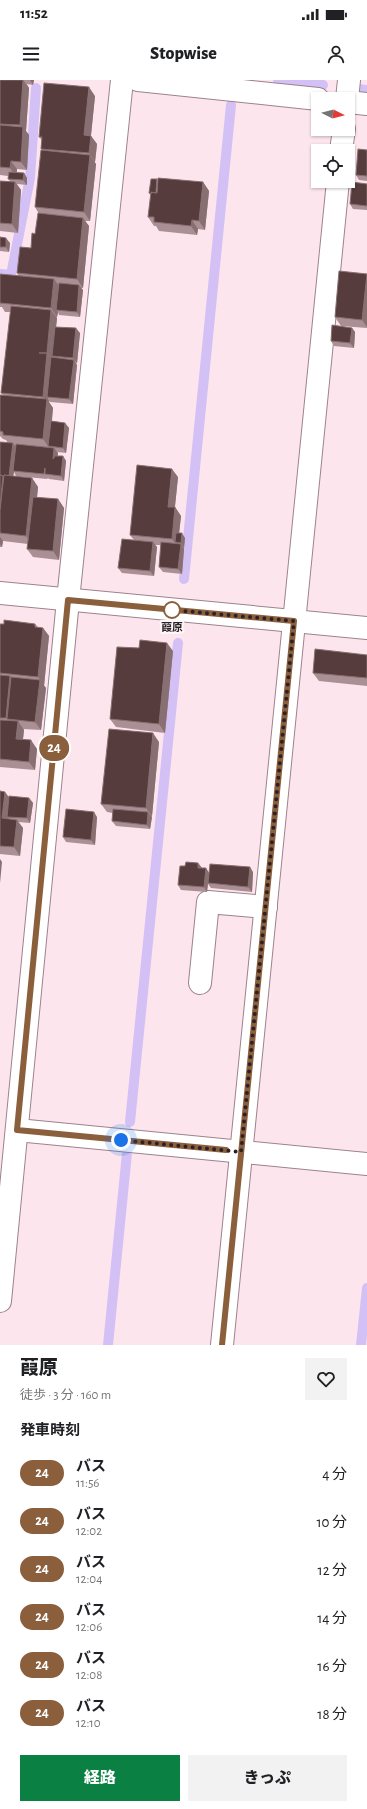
<!DOCTYPE html>
<html lang="ja">
<head>
<meta charset="utf-8">
<style>
	:root { --surface:#fff; --page:#f2f2f2; --text:#202124; --muted:#757577; --accent:#0b8043 }
	body { margin:0; font-family:"Alegreya Sans","Noto Sans JP",sans-serif; background:var(--page); color:var(--text); height:100vh; display:flex; flex-direction:column; font-size:15px; white-space:nowrap }
	* { box-sizing:border-box; margin:0 }
	p { font-size:13px; color:var(--muted) }
	.icon { flex:none; width:22px; height:22px; fill:none; stroke:currentColor; stroke-width:2; stroke-linecap:round; stroke-linejoin:round }
	.map { position:relative; height:1265px; overflow:hidden }
	.sheet { display:flex; flex-direction:column; background:var(--surface); flex:1 }
	.sheet>* { flex:none }
	.badge { padding:0 8px; border-radius:13px; font-size:14px; line-height:26px }
	.needle { width:26px; rotate:96deg }
	.buttons { position:absolute; left:311px; top:12px; display:grid; gap:8px }
	.buttons a { display:grid; place-items:center; width:44px; height:44px; border-radius:0px; background:var(--surface); box-shadow:0 1px 3px #0004; font-size:20px }
	.you { position:absolute; width:20px; height:20px; margin:-10px; border:3px solid #fff; border-radius:50%; background:#1a73e8; box-shadow:0 0 0 6px #1a73e833 }
	.map>.badge { position:absolute; translate:-50% -50%; box-shadow:0 0 0 2px #fff }
	h2 { padding:0 20px; font-size:15px; line-height:36px }
	.round { display:grid; place-items:center; flex:none; width:42px; height:42px; border-radius:0px; background:var(--page) }
	.summary { display:flex; align-items:center; justify-content:space-between; height:68px; padding:0 20px }
	h1 { font-size:19px; font-weight:800; line-height:30px }
	.button { display:flex; gap:8px; margin-top:auto; padding:8px 20px }
	.button a { flex:1; height:46px; border-radius:0px; background:var(--accent); color:#fff; font-size:16px; font-weight:800; line-height:46px; text-align:center }
	.button a+a { background:var(--page); color:var(--text) }
	ul { padding:0; list-style:none }
	li { display:flex; align-items:center; gap:12px; height:48px; padding:0 20px }
	li div { flex:1 }
	li b { display:block; font-size:15px }
	li em { font-style:normal }
	li .badge { min-width:44px; font-weight:700; text-align:center }
	.status { display:flex; justify-content:space-between; align-items:center; height:28px; padding:0 20px; background:var(--surface); direction:ltr }
	.status svg { height:11px; fill:currentColor }
	header { display:flex; justify-content:space-between; align-items:center; height:52px; padding:0 20px; background:var(--surface); font-size:18px; font-weight:800 }
	.map>svg:first-child { display:block }
	.lines { fill:none; stroke-linecap:round; stroke-linejoin:round }
	.stream { stroke:#d3c1f6; stroke-width:10 }
	.minor-casing { stroke:#9d828d; stroke-width:24 }
	.minor { stroke:#fff; stroke-width:22 }
	.wall { fill:#aa9095 }
	.shaded-wall { fill:#886f71 }
	.building { fill:#563c3c; stroke:#886f71 }
	.line-casing { stroke:#fff; stroke-width:9 }
	.line { stroke:#8b5e3c; stroke-width:6 }
	.walk { stroke:#2c2126; stroke-width:4; stroke-dasharray:0 7.2 }
	.stop-dot { fill:#fff; stroke:#8b5e3c; stroke-width:2 }
	.labels { text-anchor:middle; dominant-baseline:central; stroke-width:4; stroke-linejoin:round; paint-order:stroke }
	.stop-label { font-size:11px; font-weight:bold; fill:#2c2126; stroke:#fef8fa }
</style>
</head>
<body>
<div class="status"><b>11:52</b><svg viewBox="0 0 49 12"><path d="M0 12V9h3v3zM5 12V6h3v6zM10 12V3h3v9zM15 12V0h3v12zM26 1h20v11H26zM47 4h2v5h-2z"/></svg></div>
<header><svg class="icon" aria-label="menu" viewBox="0 0 24 24"><path d="M4 6h16M4 12h16M4 18h16"/></svg>Stopwise<svg class="icon" aria-label="person" viewBox="0 0 24 24"><circle cx="12" cy="8" r="4"/><path d="M4 21q1-7 8-7t8 7"/></svg></header>
<div class="map">
<svg width="367" height="1265" viewBox="0 0 367 1265">
	<rect width="100%" height="100%" fill="#fde5ee"/>
	<g class="lines">
		<g class="stream">
			<polyline points="278,0 323,5"/>
			<polyline points="359,9 367,10"/>
			<polyline points="0,194 11,195 30,98 36,8"/>
			<polyline points="184,499 231,25"/>
			<polyline points="130,1042 178,563"/>
			<polyline points="108,1265 127,1073"/>
			<polyline points="361,1265 367,1208"/>
		</g>
		<g class="minor-casing">
			<g id="minor">
				<polyline points="138,0 318,19"/>
				<polyline points="347,19 349,0"/>
				<polyline points="348,22 367,24"/>
				<polyline points="341,71 344,49"/>
				<polyline points="0,513 367,548"/>
				<polyline points="200,903 208,822 266,827"/>
				<polyline points="17,1050 367,1084"/>
				<polyline points="0,1221 68,520 122,0"/>
				<polyline points="222,1265 338,101"/>
			</g>
		</g>
		<use href="#minor" class="minor"/>
	</g>
	<g class="wall">
		<polygon points="0,0 34,0 33,5 27,4 29,8 26,51 29,55 27,90 17,89 17,93 24,93 27,98 27,105 17,104 21,110 18,153 0,151 0,101 10,101 8,99 8,96 0,95"/>
		<polygon points="95,16 91,56 97,64 95,82 94,82 96,84 90,141 85,141 89,146 83,208 81,208 83,210 80,237 59,235 58,232 57,237 56,237 57,238 56,247 80,253 77,283 76,283 77,285 73,324 50,322 49,321 49,322 53,328 52,341 65,343 69,348 66,373 57,372 58,373 57,376 63,376 66,381 64,401 49,399 48,398 47,399 16,396 14,392 13,396 32,398 38,407 37,418 58,419 64,428 59,480 33,477 27,469 28,464 3,461 2,467 0,467 0,362 8,363 6,360 3,359 0,356 0,315 3,315 1,313 11,232 5,232 2,227 0,227 0,194 19,196 17,193 31,168 35,154 39,134 35,127 43,70 41,69 42,60 39,57"/>
		<polygon points="367,70 367,101 359,100 356,95"/>
		<polygon points="203,102 209,111 205,150 198,149 197,155 159,151 156,146 154,146 148,137 151,115 149,113"/>
		<polygon points="367,104 367,130 353,129 350,124"/>
		<polygon points="0,157 10,163 9,172 0,171"/>
		<polygon points="367,194 367,248 341,246 335,237"/>
		<polygon points="352,248 355,252 354,268 334,266 331,261"/>
		<polygon points="178,397 175,427 181,436 179,453 185,458 184,468 184,469 182,494 163,492 159,487 161,465 155,465 157,467 154,496 122,493 118,488 134,460 130,455"/>
		<polygon points="0,544 35,544 38,547 43,548 49,556 44,606 46,608 41,650 23,649 24,650 23,659 37,669 35,690 0,687"/>
		<polygon points="139,568 173,571 165,653 116,647 110,639"/>
		<polygon points="367,575 367,606 319,601 313,593"/>
		<polygon points="159,662 152,736 151,736 152,737 150,749 116,746 112,741 113,733 107,732 101,724"/>
		<polygon points="0,711 9,717 29,718 33,723 30,743 18,742 23,748 20,776 0,774"/>
		<polygon points="97,737 95,765 66,762 63,757"/>
		<polygon points="198,783 202,788 206,788 209,793 253,792 252,812 211,808 208,804 207,812 181,810 178,805 185,786"/>
	</g>
	<g class="shaded-wall">
		<polygon points="23,0 29,8 26,51 29,55 27,90 21,82 23,49 20,45"/>
		<polygon points="30,0 34,0 33,5"/>
		<polygon points="89,7 95,16 90,64 84,55"/>
		<polygon points="91,56 97,64 95,82 89,73"/>
		<polygon points="90,75 96,84 90,141 84,132"/>
		<polygon points="11,81 17,89 16,97 10,88"/>
		<polygon points="24,93 27,98 27,105 23,100"/>
		<polygon points="15,102 21,110 18,153 12,144"/>
		<polygon points="203,102 209,111 205,150 199,141"/>
		<polygon points="83,138 89,146 83,208 77,199"/>
		<polygon points="192,140 198,149 197,155 191,146"/>
		<polygon points="6,158 10,163 9,172 6,167"/>
		<polygon points="367,194 367,247 362,240"/>
		<polygon points="54,199 60,207 56,230 58,232 57,237 51,228"/>
		<polygon points="79,205 83,210 80,237 77,232"/>
		<polygon points="51,230 57,238 53,276 52,276 53,278 53,281 47,273"/>
		<polygon points="76,248 80,253 77,283 73,278"/>
		<polygon points="352,248 355,252 354,268 350,263"/>
		<polygon points="47,273 53,282 47,317 49,321 49,322 53,328 49,366 48,366 43,359 47,323 43,317"/>
		<polygon points="74,280 77,285 73,324 69,319"/>
		<polygon points="65,343 69,348 66,373 63,368"/>
		<polygon points="13,363 16,368 13,391 14,392 12,402 9,398"/>
		<polygon points="54,368 58,373 57,384 53,379"/>
		<polygon points="63,376 66,381 64,401 61,396"/>
		<polygon points="172,389 178,397 174,435 168,427"/>
		<polygon points="32,398 38,407 32,464 26,456"/>
		<polygon points="58,419 64,428 59,480 53,471"/>
		<polygon points="175,427 181,436 178,463 175,462 178,467 172,459"/>
		<polygon points="182,453 185,458 184,468 181,463"/>
		<polygon points="0,457 3,461 2,467 0,464"/>
		<polygon points="153,462 157,467 154,496 150,491"/>
		<polygon points="181,464 184,469 182,494 178,489"/>
		<polygon points="43,548 49,556 44,606 38,597"/>
		<polygon points="167,563 173,571 165,653 159,644"/>
		<polygon points="10,596 16,605 7,639 12,647 6,638"/>
		<polygon points="40,600 46,608 41,650 35,642"/>
		<polygon points="18,641 24,650 22,667 16,659"/>
		<polygon points="153,653 159,662 152,736 146,728"/>
		<polygon points="31,660 37,669 35,690 29,682"/>
		<polygon points="5,712 11,720 7,737 9,740 2,738"/>
		<polygon points="29,718 33,723 30,743 27,738"/>
		<polygon points="94,732 97,737 95,765 91,760"/>
		<polygon points="148,732 152,737 150,749 147,745"/>
		<polygon points="17,740 23,748 20,776 14,767"/>
		<polygon points="0,779 2,782 0,803"/>
		<polygon points="198,783 202,788 198,788"/>
		<polygon points="250,787 253,792 252,812 248,807"/>
		<polygon points="206,788 209,793 207,812 204,807"/>
	</g>
	<g class="building">
		<polygon points="0,0 23,0 20,45 0,44"/>
		<polygon points="44,3 89,7 84,55 91,56 89,73 41,69 42,57 39,57"/>
		<polygon points="0,45 23,47 21,82 11,81 10,88 0,87"/>
		<polygon points="358,69 367,70 367,96 356,95"/>
		<polygon points="41,70 90,75 84,132 35,127"/>
		<polygon points="9,92 24,93 23,100 8,99"/>
		<polygon points="158,98 203,102 199,141 192,140 191,146 154,142 154,137 148,137 151,112 157,113"/>
		<polygon points="151,99 157,99 156,113 151,112 151,114 149,113"/>
		<polygon points="0,101 15,102 12,144 0,143"/>
		<polygon points="352,102 367,104 367,126 350,124"/>
		<polygon points="38,133 83,138 77,199 17,193 20,167 31,168 32,153 35,154"/>
		<polygon points="0,157 6,158 6,167 0,167"/>
		<polygon points="339,191 367,194 362,240 335,237"/>
		<polygon points="0,194 54,199 51,228 0,223"/>
		<polygon points="59,203 79,205 77,232 56,230"/>
		<polygon points="11,226 51,230 47,273 39,273 47,273 43,317 1,313"/>
		<polygon points="332,245 352,248 350,263 331,261"/>
		<polygon points="55,247 76,248 73,278 52,276"/>
		<polygon points="51,277 74,280 69,319 47,317"/>
		<polygon points="0,315 47,319 43,359 3,355 3,352 0,351"/>
		<polygon points="51,341 65,343 63,368 48,366"/>
		<polygon points="0,362 13,363 9,396 4,395 4,397 3,396 0,395"/>
		<polygon points="16,364 54,368 53,379 55,376 63,376 61,396 45,394 45,388 44,394 13,391"/>
		<polygon points="137,385 172,389 168,427 175,427 172,459 130,455"/>
		<polygon points="0,395 3,396 0,429 4,395 32,398 26,456 0,453"/>
		<polygon points="33,417 58,419 53,471 27,469"/>
		<polygon points="176,453 182,453 181,463 175,462"/>
		<polygon points="122,459 153,462 150,491 118,488"/>
		<polygon points="161,462 181,464 178,489 159,487"/>
		<polygon points="4,540 35,544 35,547 43,548 38,597 0,593 0,544 4,544"/>
		<polygon points="140,560 167,563 159,644 110,639 117,567 139,568"/>
		<polygon points="315,569 367,575 367,598 313,593"/>
		<polygon points="0,595 10,596 6,638 0,638"/>
		<polygon points="11,597 40,600 35,642 7,639"/>
		<polygon points="0,640 18,641 16,659 31,660 29,682 0,679"/>
		<polygon points="109,649 153,653 146,728 101,724"/>
		<polygon points="0,711 5,712 2,738 17,740 14,767 0,766"/>
		<polygon points="9,716 29,718 27,738 7,737"/>
		<polygon points="66,729 94,732 91,760 63,757"/>
		<polygon points="113,729 148,732 147,745 112,741"/>
		<polygon points="186,782 198,783 198,788 206,788 204,807 178,805 180,786 185,786"/>
		<polygon points="210,784 250,787 248,807 208,803"/>
	</g>
	<g class="lines">
		<g class="line-casing">
			<polyline id="line" points="222,1265 294,541 68,520 17,1050 226,1070"/>
		</g>
		<use href="#line" class="line"/>
		<polyline class="walk" points="121,1060 241,1072 294,541 172,530"/>
	</g>
	<circle class="stop-dot" cx="172" cy="530" r="8"/>
	<g class="labels">
		<g class="stop-label">
			<text x="172" y="547">葭原</text>
		</g>
	</g>
</svg>
<div class="buttons">
<a><svg class="needle" viewBox="-14 -14 28 28"><path d="M0-13l5 13h-10z" fill="#e53935"/><path d="M0 13l5-13h-10z" fill="#757577"/></svg></a>
<a><svg class="icon" aria-label="locate" viewBox="0 0 24 24"><circle cx="12" cy="12" r="6"/><path d="M12 2v4M12 18v4M2 12h4M18 12h4"/></svg></a>
</div>
<div class="you" style="left:121px;top:1060px"></div>
<b class="badge" style="left:54px;top:668px;background:#8b5e3c;color:#fff">24</b>
</div>
<section class="sheet">
<div class="summary"><div><h1>葭原</h1><p>徒歩 · 3 分 · 160 m</p></div><a class="round"><svg class="icon" aria-label="heart" viewBox="0 0 24 24"><path d="M12 20l-8-8c-3-5 5-10 8-4 3-6 11-1 8 4z"/></svg></a></div>
<h2>発車時刻</h2>
<ul>
<li><span class="badge" style="background:#8b5e3c;color:#fff">24</span><div><b>バス</b><p>11:56</p></div><em>4 分</em></li>
<li><span class="badge" style="background:#8b5e3c;color:#fff">24</span><div><b>バス</b><p>12:02</p></div><em>10 分</em></li>
<li><span class="badge" style="background:#8b5e3c;color:#fff">24</span><div><b>バス</b><p>12:04</p></div><em>12 分</em></li>
<li><span class="badge" style="background:#8b5e3c;color:#fff">24</span><div><b>バス</b><p>12:06</p></div><em>14 分</em></li>
<li><span class="badge" style="background:#8b5e3c;color:#fff">24</span><div><b>バス</b><p>12:08</p></div><em>16 分</em></li>
<li><span class="badge" style="background:#8b5e3c;color:#fff">24</span><div><b>バス</b><p>12:10</p></div><em>18 分</em></li>
</ul>
<div class="button"><a>経路</a><a>きっぷ</a></div>
</section>
</body>
</html>
